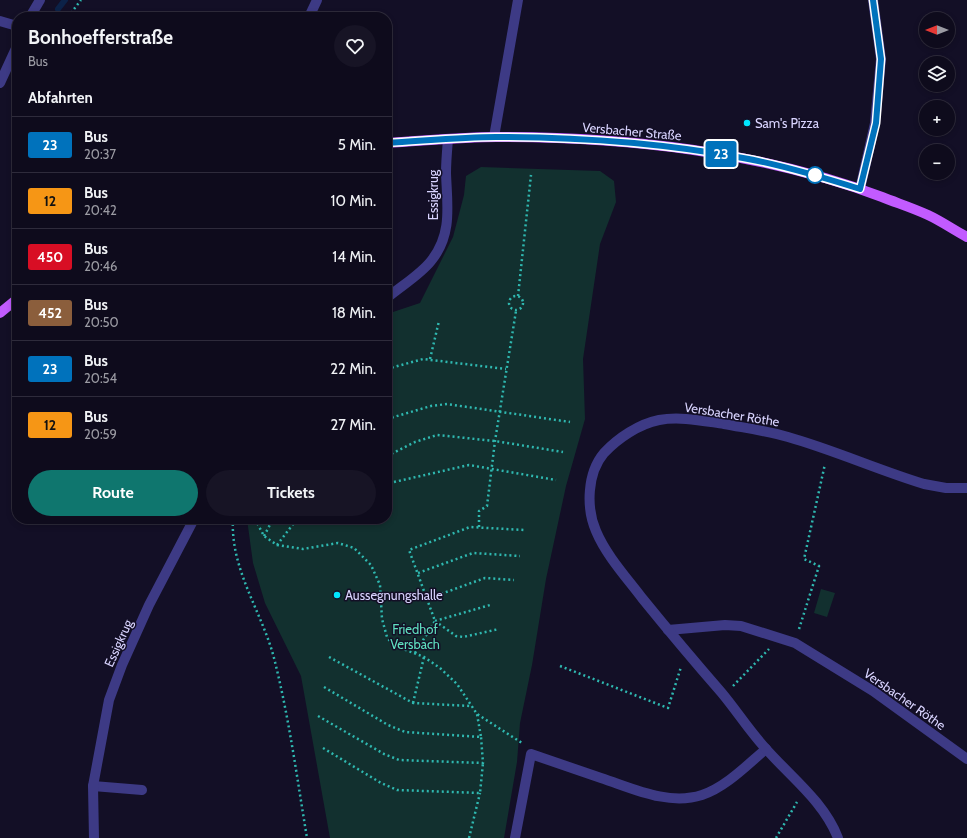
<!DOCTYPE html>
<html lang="de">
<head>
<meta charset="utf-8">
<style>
	:root { --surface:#0e0b1c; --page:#171425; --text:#f1f3f6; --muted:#9b9ba3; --line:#2e2b3b; --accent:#0f766e }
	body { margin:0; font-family:Cabin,sans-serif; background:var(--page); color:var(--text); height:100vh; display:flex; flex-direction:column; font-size:15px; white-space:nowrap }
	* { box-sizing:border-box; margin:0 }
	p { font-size:13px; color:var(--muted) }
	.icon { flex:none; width:22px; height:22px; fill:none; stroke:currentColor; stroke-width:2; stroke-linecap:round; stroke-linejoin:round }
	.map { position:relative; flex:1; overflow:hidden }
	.sheet { position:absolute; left:12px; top:12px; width:380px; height:512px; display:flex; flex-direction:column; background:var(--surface); border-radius:16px; box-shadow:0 2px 6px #0003,0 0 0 1px var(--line) }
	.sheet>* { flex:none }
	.badge { padding:0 8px; border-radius:3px; font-size:14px; line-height:26px }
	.needle { width:26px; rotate:270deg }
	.buttons { position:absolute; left:919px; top:12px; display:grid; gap:8px }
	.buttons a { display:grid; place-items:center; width:36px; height:36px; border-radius:50%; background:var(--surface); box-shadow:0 2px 6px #0003,0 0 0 1px var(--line); font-size:20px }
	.map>.badge { position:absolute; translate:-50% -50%; box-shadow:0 0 0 2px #fff }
	h2 { padding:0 16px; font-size:15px; line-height:36px }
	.round { display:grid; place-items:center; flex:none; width:42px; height:42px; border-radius:21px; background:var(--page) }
	.summary { display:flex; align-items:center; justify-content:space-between; height:68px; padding:0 16px }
	h1 { font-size:19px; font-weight:700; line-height:30px }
	.primary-button { display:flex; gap:8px; margin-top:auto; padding:8px 16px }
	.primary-button a { flex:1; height:46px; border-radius:24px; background:var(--accent); color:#fff; font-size:16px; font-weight:700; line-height:46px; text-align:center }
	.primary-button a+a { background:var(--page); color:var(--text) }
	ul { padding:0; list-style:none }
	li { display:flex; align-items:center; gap:12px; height:56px; padding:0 16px; border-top:1px solid var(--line) }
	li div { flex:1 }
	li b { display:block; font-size:15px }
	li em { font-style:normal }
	li .badge { min-width:44px; font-weight:700; text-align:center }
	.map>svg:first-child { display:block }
	.green { fill:#12302f }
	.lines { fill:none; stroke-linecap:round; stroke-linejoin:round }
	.stream { stroke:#0c2248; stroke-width:6 }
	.path { stroke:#2fb8b0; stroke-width:2.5; stroke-dasharray:2 3; stroke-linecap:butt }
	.minor { stroke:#3d3a85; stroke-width:10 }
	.major { stroke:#c25bff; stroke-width:10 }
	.line-casing { stroke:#fff; stroke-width:9 }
	.line { stroke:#0072bc; stroke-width:6 }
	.poi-dot { fill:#00e5ff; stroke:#130f26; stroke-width:1.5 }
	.stop-dot { fill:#fff; stroke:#0072bc; stroke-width:2 }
	.labels { text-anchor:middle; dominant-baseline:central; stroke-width:3; stroke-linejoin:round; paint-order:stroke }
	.poi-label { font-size:13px; fill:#d9d4ff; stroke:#130f26; text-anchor:start }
	.street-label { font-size:13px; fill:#d9d4ff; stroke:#130f26 }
	.park-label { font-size:13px; fill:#5fe0c0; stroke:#130f26 }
</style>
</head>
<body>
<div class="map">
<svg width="967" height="838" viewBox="0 0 967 838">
	<rect width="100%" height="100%" fill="#130f26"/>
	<g class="green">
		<polygon points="481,167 600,171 614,181 616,202 600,244 583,359 585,419 566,486 546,579 532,665 520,723 517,762 504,838 330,838 301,676 265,603 253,563 247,519 387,519 387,314 420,303 453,237 464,195 466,176"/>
		<polygon points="821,589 835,593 827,617 814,613"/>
	</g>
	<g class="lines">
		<polyline class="stream" points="58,9 65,0"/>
		<g class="path">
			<polyline points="68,17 81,0"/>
			<circle cx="516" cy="303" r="7"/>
			<polyline points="518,296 531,175"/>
			<polyline points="430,359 439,321"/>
			<polyline points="387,369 423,359 506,369"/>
			<polyline points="387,419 431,406 447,404 570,422"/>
			<polyline points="387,456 415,442 437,435 495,441 563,452"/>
			<polyline points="394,482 469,465 556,480"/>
			<path d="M233,519c-3,50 29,93 41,139 15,59 23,120 33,180"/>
			<polyline points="255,519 264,536 277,545 303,549 338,543 354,548 371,565 380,585 382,619 387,637 393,645 424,657 440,668 457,684 477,714 522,743"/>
			<polyline points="479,527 479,511 487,506 495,441 516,311"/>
			<polyline points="264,536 273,519"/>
			<polyline points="277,545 297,519"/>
			<polyline points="418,573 473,553 520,556"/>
			<polyline points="427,599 485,578 514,580"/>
			<polyline points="435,621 456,636 463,637 499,629"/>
			<polyline points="435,621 490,605"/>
			<polyline points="799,629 819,566 804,559 825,464"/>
			<polyline points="415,653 435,621 409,550 470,527 524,530"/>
			<polyline points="329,657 413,703 470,706"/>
			<polyline points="560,666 668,708 681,667"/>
			<polyline points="733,686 769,649"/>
			<polyline points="324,687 388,725 405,732 481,737 477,714"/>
			<polyline points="413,703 424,657"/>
			<polyline points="318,716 384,754 399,760 483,763 481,737"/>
			<polyline points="323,748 381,783 397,790 480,793 483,763"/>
			<polyline points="469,838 480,793"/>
			<polyline points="776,838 797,802"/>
		</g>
		<g class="minor">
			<polyline points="30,17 40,0"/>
			<polyline points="309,17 317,0"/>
			<polyline points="0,21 17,26"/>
			<polyline points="0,83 17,46"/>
			<polyline points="494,137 518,0"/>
			<polyline points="860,189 875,123 881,59 873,0"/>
			<path d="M387,298c14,-12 33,-23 44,-37 22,-27 16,-57 15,-88 0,-11 1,-22 2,-34"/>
			<polyline points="668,630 725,625 741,626 795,643 873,691 967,759"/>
			<polyline points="93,786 142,790"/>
			<polyline points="94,838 93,786 109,700 122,665 149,605 194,519"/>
			<path d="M515,838l16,-84c24,8 47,16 70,24 31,10 67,28 101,17 24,-8 45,-30 64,-46"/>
			<path d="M838,838c-14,-36 -46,-60 -71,-88 -17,-18 -30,-39 -46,-58 -27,-31 -53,-62 -79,-94 -16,-21 -36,-43 -46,-67 -10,-23 -9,-58 8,-78 14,-15 35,-29 55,-33 21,-4 44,1 65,4 21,4 44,7 64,13 46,13 90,33 136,47l22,4h21"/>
		</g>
		<g class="major">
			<path d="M387,143c36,-2 73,-6 109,-6 131,0 263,14 386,60 15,6 31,11 46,18 13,6 26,15 39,22"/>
			<polyline points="0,313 17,299"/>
		</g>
	</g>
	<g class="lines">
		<g class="line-casing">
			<path id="line" d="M387,143c36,-2 73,-6 109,-6 82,0 166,6 247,21 40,7 79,19 117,31l16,-66 5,-64 -8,-59"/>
		</g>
		<use href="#line" class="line"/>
	</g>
	<g class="poi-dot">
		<circle cx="747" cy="123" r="4"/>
		<circle cx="337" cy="595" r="4"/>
	</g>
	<circle class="stop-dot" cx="815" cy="175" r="8"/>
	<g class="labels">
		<g class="poi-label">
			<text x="755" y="123">Sam's Pizza</text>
			<text x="345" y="595">Aussegnungshalle</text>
		</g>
		<g class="street-label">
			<text transform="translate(632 131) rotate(5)">Versbacher Straße</text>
			<text transform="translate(433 195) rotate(-90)">Essigkrug</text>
			<text transform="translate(732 414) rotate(9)">Versbacher Röthe</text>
			<text transform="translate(118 643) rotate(-66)">Essigkrug</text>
			<text transform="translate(905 699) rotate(35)">Versbacher Röthe</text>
		</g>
		<g class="park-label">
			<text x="415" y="629">Friedhof<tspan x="415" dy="15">Versbach</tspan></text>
		</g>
	</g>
</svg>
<div class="buttons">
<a><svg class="needle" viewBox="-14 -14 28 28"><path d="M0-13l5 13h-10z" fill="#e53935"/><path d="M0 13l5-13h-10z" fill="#9b9ba3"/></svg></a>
<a><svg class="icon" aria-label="layers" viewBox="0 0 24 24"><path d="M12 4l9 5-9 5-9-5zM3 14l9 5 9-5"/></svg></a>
<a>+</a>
<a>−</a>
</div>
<b class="badge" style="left:721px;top:154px;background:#0072bc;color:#fff">23</b>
<section class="sheet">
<div class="summary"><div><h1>Bonhoefferstraße</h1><p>Bus</p></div><a class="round"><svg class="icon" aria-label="heart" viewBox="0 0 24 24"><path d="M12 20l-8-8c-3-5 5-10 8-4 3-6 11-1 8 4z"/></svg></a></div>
<h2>Abfahrten</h2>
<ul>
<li><span class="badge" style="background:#0072bc;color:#fff">23</span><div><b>Bus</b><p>20:37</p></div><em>5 Min.</em></li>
<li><span class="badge" style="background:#f69615;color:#111">12</span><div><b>Bus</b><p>20:42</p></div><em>10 Min.</em></li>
<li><span class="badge" style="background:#d80e24;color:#fff">450</span><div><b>Bus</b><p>20:46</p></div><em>14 Min.</em></li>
<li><span class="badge" style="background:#8b5e3c;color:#fff">452</span><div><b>Bus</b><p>20:50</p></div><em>18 Min.</em></li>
<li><span class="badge" style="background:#0072bc;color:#fff">23</span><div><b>Bus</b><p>20:54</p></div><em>22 Min.</em></li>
<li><span class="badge" style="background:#f69615;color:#111">12</span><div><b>Bus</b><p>20:59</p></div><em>27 Min.</em></li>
</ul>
<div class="primary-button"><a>Route</a><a>Tickets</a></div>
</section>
</div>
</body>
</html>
